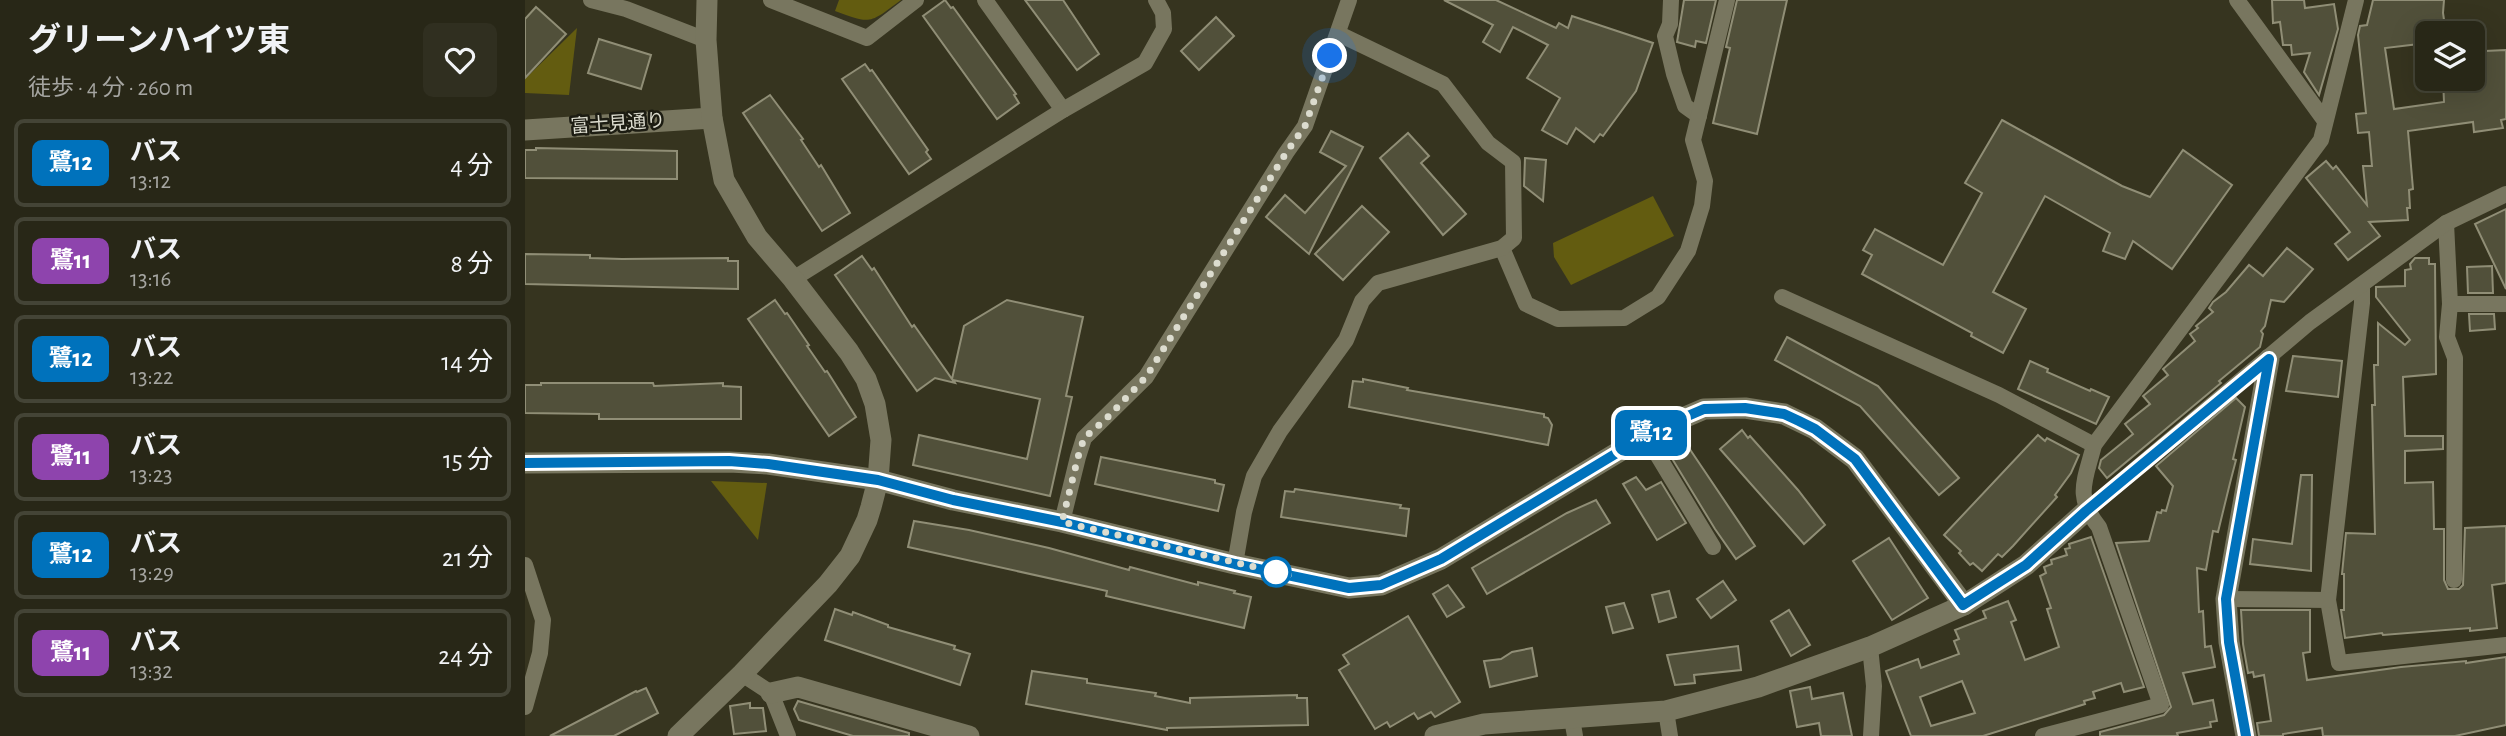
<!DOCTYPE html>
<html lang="ja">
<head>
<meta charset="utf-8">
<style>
	:root { --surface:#282717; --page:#302f20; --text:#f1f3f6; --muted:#a5a5a1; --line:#444436 }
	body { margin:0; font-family:"Alegreya Sans","Noto Sans JP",sans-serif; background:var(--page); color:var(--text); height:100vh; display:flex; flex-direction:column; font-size:26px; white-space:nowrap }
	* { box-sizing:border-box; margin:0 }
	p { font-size:23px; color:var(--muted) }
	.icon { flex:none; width:38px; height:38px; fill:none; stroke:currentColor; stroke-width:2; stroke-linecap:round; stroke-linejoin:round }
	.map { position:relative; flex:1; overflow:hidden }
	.details { display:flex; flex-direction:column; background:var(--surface); width:525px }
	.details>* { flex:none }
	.badge { padding:0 14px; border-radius:10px; font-size:24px; line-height:46px }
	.tools { position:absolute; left:1890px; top:21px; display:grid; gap:14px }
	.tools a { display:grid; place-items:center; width:70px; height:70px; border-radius:10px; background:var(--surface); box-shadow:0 7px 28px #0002,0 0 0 2px var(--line); font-size:35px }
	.you { position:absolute; width:35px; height:35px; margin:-18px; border:5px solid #fff; border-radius:50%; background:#1a73e8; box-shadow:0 0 0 10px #1a73e833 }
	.map>.badge { position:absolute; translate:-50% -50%; box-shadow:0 0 0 4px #fff }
	.round { display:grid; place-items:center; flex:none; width:74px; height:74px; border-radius:10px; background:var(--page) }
	.overview { display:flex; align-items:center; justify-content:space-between; height:119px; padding:0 28px }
	h1 { font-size:33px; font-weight:700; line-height:52px }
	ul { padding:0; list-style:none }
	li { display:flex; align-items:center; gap:21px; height:88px; margin:0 14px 10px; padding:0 14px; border:4px solid var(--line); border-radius:10px }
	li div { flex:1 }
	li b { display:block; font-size:26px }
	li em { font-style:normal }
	li .badge { min-width:77px; font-weight:700; text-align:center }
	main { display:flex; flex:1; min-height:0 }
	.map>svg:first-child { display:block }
	.green { fill:#635c10 }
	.building { fill:#51503a; stroke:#908e76; stroke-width:2; fill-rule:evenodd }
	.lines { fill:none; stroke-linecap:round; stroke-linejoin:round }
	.street { stroke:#78765f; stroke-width:16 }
	.secondary { stroke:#78765f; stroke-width:21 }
	.line-casing { stroke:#fff; stroke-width:16 }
	.line { stroke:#0072bc; stroke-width:10 }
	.walk { stroke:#dcdccf; stroke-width:7; stroke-dasharray:0 12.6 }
	.stop-dot { fill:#fff; stroke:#0072bc; stroke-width:3.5 }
	.labels { text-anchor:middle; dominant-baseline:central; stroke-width:5; stroke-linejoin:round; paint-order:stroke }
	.street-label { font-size:19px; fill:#dcdccf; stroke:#1c1c12 }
</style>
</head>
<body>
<main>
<section class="details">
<div class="overview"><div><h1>グリーンハイツ東</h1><p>徒歩 · 4 分 · 260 m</p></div><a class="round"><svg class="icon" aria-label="heart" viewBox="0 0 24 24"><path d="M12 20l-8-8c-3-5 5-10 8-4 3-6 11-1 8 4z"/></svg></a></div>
<ul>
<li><span class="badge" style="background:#0072bc;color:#fff">鷺12</span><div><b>バス</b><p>13:12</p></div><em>4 分</em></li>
<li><span class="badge" style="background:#8e44ad;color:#fff">鷺11</span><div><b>バス</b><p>13:16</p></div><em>8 分</em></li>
<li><span class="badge" style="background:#0072bc;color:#fff">鷺12</span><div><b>バス</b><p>13:22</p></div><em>14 分</em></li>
<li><span class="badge" style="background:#8e44ad;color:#fff">鷺11</span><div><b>バス</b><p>13:23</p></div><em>15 分</em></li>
<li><span class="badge" style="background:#0072bc;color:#fff">鷺12</span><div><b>バス</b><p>13:29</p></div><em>21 分</em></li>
<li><span class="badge" style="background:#8e44ad;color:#fff">鷺11</span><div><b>バス</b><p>13:32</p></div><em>24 分</em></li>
</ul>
</section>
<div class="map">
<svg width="1981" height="736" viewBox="0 0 1981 736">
	<rect width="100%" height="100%" fill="#36341f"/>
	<g class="green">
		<path d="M314,0h62c-31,23 -29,25 -66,11z"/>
		<polygon points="52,28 44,95 0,93 0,79"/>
		<polygon points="1128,196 1149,236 1046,285 1029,257 1028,243"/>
		<polygon points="186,481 242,483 233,540"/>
	</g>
	<g class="building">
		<polygon points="420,0 426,8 428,7 491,94 489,95 494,103 472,119 398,16"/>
		<polygon points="500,0 538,0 574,54 552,70"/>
		<polygon points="919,0 971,0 1031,28 1034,23 1043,28 1047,16 1128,43 1111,91 1078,136 1075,134 1069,142 1051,128 1042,144 1017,130 1035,98 1002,78 1023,45 988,27 975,52 958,42 968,25"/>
		<polygon points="1159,0 1191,0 1181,43 1171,41 1170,47 1152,42"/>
		<polygon points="1212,0 1262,0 1232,134 1188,123 1205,48 1201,47"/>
		<polygon points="1747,0 1779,0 1780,8 1809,4 1813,29 1794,95 1779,72 1785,53 1767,55 1766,45 1758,45 1755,22 1748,23"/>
		<polygon points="1848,0 1919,0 1918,13 1921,33 1902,33 1902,43 1860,48 1869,109 1919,102 1918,79 1948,79 1948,57 1960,56 1960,51 1981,50 1981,119 1976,120 1978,128 1949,132 1948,122 1883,131 1888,189 1884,190 1885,208 1882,208 1883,220 1844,222 1855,236 1823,260 1810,244 1825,232 1781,178 1801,161 1808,169 1811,166 1842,205 1838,166 1847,166 1844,132 1833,133 1831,114 1841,113 1833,35 1835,26 1842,25"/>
		<polygon points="11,7 41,34 0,78 0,19"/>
		<polygon points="691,17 709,36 674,70 656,51"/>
		<polygon points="74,39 126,55 116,89 63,73"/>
		<polygon points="340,64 345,71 347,70 403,150 401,152 406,159 384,174 317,79"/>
		<polygon points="245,95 278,139 276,140 294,167 296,165 325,213 297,231 218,113"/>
		<polygon points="1477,120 1597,186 1625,197 1658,150 1707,185 1647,269 1608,241 1600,259 1578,251 1585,233 1520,196 1468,292 1501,309 1478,353 1446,336 1447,333 1337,274 1347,255 1338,250 1350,229 1418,265 1457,193 1440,183"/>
		<polygon points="806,131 838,147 784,254 741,217 760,195 780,213 821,166 795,152"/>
		<polygon points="883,133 904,156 896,163 941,214 918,235 855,158"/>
		<polygon points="11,148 152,151 152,179 0,178 0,150 11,150"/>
		<polygon points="1000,158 1021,160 1018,201 999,186"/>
		<polygon points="837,206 864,232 818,280 790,254"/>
		<polygon points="1981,209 1981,289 1950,224"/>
		<polygon points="1762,248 1788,269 1759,302 1746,300 1740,326 1736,331 1738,334 1735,347 1694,381 1696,383 1582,478 1574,468 1576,460 1608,434 1600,424 1625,404 1618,396 1643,375 1638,369 1670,341 1665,334 1673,328 1671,326 1688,312 1684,308 1688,302 1701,292 1724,265 1738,276"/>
		<polygon points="0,254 65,255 65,258 97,259 203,258 203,261 213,261 213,289 0,284"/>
		<polygon points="337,256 347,270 349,268 387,327 389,325 427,379 439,326 482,300 558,317 541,396 547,397 525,496 388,465 394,435 502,459 515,399 428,380 430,383 410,378 392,391 310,275"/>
		<polygon points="1890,258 1904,258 1904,264 1910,264 1911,374 1878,377 1880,436 1918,436 1918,449 1880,451 1880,483 1908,482 1909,529 1919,529 1919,580 1923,589 1934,589 1938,585 1940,528 1981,526 1981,583 1967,585 1972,628 1945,631 1945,628 1858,635 1857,633 1820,638 1816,610 1819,610 1819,574 1817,574 1821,533 1850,534 1847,405 1850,405 1849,365 1853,365 1853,323 1880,345 1885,340 1851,297 1851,287 1880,286 1880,270 1886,269 1885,264"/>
		<polygon points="1967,266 1968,293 1943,293 1942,267"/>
		<polygon points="250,300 260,314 262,313 284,345 282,346 300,372 302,371 331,417 304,436 223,319"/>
		<polygon points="1944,314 1969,314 1970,329 1945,331"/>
		<polygon points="1262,337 1353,386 1434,478 1414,495 1335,406 1250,360"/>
		<polygon points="1768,356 1817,361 1813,397 1761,391"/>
		<polygon points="1505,361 1523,369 1522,372 1565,391 1566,389 1584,397 1571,424 1493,389"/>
		<polygon points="838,379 883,388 882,390 1019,414 1019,417 1023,418 1027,425 1023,445 824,407 828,381 838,382"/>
		<polygon points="16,383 128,383 129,386 198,383 198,386 216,387 216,419 74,419 74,414 0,413 0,385 16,385"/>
		<polygon points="1711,398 1720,407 1708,459 1711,460 1705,483 1693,532 1688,531 1681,570 1672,568 1674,612 1678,611 1680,647 1686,646 1690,667 1658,673 1668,704 1688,700 1692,721 1685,722 1686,727 1652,733 1653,736 1575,736 1575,732 1639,715 1646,707 1591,543 1624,541 1632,512 1636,513 1637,510 1641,511 1648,486 1631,466"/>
		<polygon points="1217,430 1223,438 1225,436 1273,490 1300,525 1279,544 1195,449"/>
		<polygon points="1513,435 1520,441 1522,438 1554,455 1546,473 1530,495 1532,497 1488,546 1477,557 1473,554 1457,571 1448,563 1445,565 1434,553 1436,551 1419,535"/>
		<polygon points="1154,437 1159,443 1160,442 1230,546 1211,559 1190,529 1140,447"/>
		<polygon points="576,457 690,480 690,483 699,485 693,511 570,484"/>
		<polygon points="1776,475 1787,475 1786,571 1725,564 1728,539 1767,544"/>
		<polygon points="1111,477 1121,490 1136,482 1161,523 1132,540 1098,484"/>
		<polygon points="770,489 876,505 875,508 884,509 881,536 756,517 760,491 769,492"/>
		<polygon points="1071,500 1085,523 962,594 947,568 1042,513"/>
		<polygon points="389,521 444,530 524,548 604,570 605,567 673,585 673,582 710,591 709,593 726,597 719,628 581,596 582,591 383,547"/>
		<path d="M1566,537l53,150 -20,5 -3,-9 -28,9 2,6 -11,3 1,3 -102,32h-72l-25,-65 32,-12 3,9 38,-14 -5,-13 5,-2 -4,-9 31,-12 -3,-7 25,-10 8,19 -5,2 14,38 34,-13 -12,-38 4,-1 -11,-32 6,-3 -2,-6 8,-3 -1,-4 16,-5 -2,-6 5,-1 -1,-4zM1437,681l13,32 -44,13 -11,-29z"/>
		<polygon points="1364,538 1403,598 1367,620 1328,561"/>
		<polygon points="1198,581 1211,600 1186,618 1172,599"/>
		<polygon points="923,585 939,607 922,617 908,594"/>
		<polygon points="1144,591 1151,617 1134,622 1127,595"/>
		<polygon points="1099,603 1108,628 1088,633 1081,607"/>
		<polygon points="310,609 327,615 328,612 363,625 363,627 430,646 429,649 445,654 435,685 300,640"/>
		<polygon points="1264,610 1285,645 1266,656 1246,621"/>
		<polygon points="1716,610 1785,610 1785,652 1778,653 1782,680 1876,667 1941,661 1941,663 1981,657 1981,725 1930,736 1798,736 1797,728 1758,734 1758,736 1734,736 1732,723 1746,721 1739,675 1729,677 1728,672 1723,673 1718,644"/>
		<polygon points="883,616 935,702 910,717 906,712 893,719 889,713 865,727 862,722 850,729 814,670 824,664 818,655"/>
		<polygon points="1213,646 1216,670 1169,675 1170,683 1150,685 1142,655"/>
		<polygon points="1007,648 1012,676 965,687 959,661 976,659 987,652"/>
		<polygon points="507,671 562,679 562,683 631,693 630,696 665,703 665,698 772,695 772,698 782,698 783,725 642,728 642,730 501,704"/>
		<polygon points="1285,687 1287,699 1318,693 1327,736 1296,736 1294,723 1272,727 1265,691"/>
		<polygon points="121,688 133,713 89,736 25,736 111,691 112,692"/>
		<polygon points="273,701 384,733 384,736 328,736 274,720 269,709"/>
		<polygon points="225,703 225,708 238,708 241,731 209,734 205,706"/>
	</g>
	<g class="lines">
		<g class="street">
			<polyline points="66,0 101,9 181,40"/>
			<polyline points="246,0 342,38 391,0"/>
			<polyline points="460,0 538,110"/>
			<polyline points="1146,0 1145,24 1140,36 1149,74 1160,106 1174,116"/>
			<polyline points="1712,0 1800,121"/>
			<polyline points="1921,223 1925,304 1922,337 1930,358 1929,580"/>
			<polyline points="977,248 1001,304 1033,319 1099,318 1133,297 1163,251 1177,206 1180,181 1168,140 1202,0"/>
			<polyline points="268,279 538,110 620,63 639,29 638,13 631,0"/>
			<polyline points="1837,285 1837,303 1803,600 1814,663 1981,645"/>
			<polyline points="1257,297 1474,395 1569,445"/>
			<polyline points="1925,304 1981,304"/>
			<polyline points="1121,436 1188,547"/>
			<polyline points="1561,511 1785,322 1921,223 1981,194"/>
			<polyline points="537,522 553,457 559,438 621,377 761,153 780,126 824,0"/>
			<polyline points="710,564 719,512 729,476 755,431 821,340 837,301 853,283 977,248 989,238 988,162 963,143 918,84 814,34"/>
			<polyline points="0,565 18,620 15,653 0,707"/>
			<polyline points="1701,599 1803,600"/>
			<polyline points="1345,647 1349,686 1346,736"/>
			<polyline points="217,674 246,693 263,736"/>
			<polyline points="1141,711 1145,736"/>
			<polyline points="1047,719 1050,736"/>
			<path d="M1518,736l118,-31 -62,-178c-25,-31 -14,-46 -5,-82l227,-305 35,-140"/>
		</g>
		<g class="secondary">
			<polyline points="0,130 187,118"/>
			<polyline points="0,463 204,462 243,464 353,480 428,500 537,522 710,564 824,588 856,585 916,559 1130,430 1179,409 1220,408 1259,414 1290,429 1330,459 1439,605"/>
			<polyline points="246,693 273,687 444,736"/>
			<polyline points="153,736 217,674 303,584 325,556 342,520 346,507 353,480 356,440 350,404 341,379 324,352 268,279 232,237 199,180 187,118 181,40 182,0"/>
			<polyline points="910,736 959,724 1141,711 1233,687 1345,647 1439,605 1501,565 1561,511"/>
			<polyline points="1721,736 1704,642 1701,599 1744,359"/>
		</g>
	</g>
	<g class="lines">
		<g class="line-casing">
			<polyline id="line" points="0,463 204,461 243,464 353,480 428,500 537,522 710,564 824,588 856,585 916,559 1130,430 1179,409 1220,408 1259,414 1274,421 1290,429 1330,459 1438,605 1501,565 1561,511 1744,359 1701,599 1704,642 1721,736"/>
		</g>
		<use href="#line" class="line"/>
		<polyline class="walk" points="751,572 764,575 537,522 553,457 559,438 580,420 621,377 761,153 780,126 805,56"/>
	</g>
	<circle class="stop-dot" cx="751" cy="572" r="14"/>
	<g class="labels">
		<g class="street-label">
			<text transform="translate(93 124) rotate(-4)">富士見通り</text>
		</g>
	</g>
</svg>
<div class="tools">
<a><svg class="icon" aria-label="layers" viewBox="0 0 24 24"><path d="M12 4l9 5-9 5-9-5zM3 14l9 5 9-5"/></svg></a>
</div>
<div class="you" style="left:805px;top:56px"></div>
<b class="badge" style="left:1126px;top:433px;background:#0072bc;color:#fff">鷺12</b>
</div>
</main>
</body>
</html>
